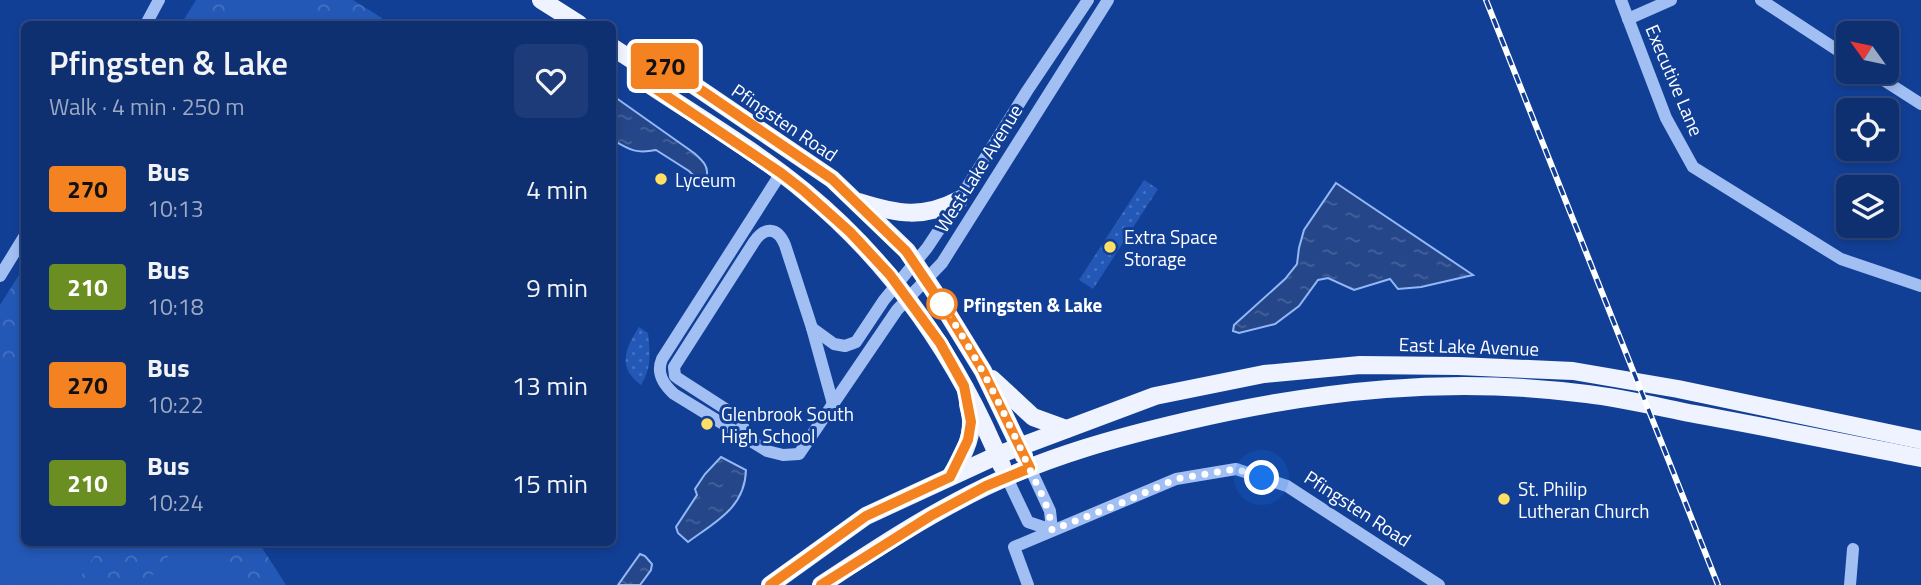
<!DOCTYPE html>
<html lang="en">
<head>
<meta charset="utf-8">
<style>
	:root { --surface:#0e2f70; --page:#1c3b78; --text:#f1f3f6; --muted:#9ba9c3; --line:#2e4a83 }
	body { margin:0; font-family:"Titillium Web",sans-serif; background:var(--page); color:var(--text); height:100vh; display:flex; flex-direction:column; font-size:26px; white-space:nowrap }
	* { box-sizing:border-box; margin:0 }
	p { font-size:23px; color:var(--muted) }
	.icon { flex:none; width:38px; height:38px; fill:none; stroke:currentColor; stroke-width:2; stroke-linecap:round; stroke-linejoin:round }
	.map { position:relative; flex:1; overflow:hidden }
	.sheet { position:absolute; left:21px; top:21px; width:595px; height:525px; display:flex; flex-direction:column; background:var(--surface); border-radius:10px; box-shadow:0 4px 10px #0003,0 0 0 2px var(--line) }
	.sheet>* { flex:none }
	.badge { padding:0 14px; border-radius:5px; font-size:24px; line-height:46px }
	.needle { width:46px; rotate:303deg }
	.buttons { position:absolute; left:1836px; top:21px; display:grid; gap:14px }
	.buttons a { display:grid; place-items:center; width:63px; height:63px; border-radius:10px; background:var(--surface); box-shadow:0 4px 10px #0003,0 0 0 2px var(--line); font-size:35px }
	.you { position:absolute; width:35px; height:35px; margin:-18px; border:5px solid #fff; border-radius:50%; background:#1a73e8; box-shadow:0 0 0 10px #1a73e833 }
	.map>.badge { position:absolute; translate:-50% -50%; box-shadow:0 0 0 4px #fff }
	.round { display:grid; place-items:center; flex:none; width:74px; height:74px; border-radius:10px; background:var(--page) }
	.head { display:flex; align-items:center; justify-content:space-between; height:119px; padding:0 28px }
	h1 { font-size:33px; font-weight:600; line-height:52px }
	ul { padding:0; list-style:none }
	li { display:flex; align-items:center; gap:21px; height:98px; padding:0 28px }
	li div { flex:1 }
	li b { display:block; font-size:26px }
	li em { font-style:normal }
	li .badge { min-width:77px; font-weight:700; text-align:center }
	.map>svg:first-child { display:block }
	.grass { fill:url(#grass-dots) }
	.forest { fill:url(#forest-crowns) }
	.pitch { fill:#2458b6 }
	.water { fill:url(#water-ripples); stroke:#93b8f7; stroke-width:2 }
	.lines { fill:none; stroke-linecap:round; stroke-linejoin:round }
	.minor { stroke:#a1bff3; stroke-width:12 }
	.major { stroke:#eef3ff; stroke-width:18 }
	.rail-casing { stroke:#fff; stroke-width:6 }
	.rail { stroke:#123f96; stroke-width:3.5; stroke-dasharray:10; stroke-linecap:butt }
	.line-casing { stroke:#fff; stroke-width:16 }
	.line { stroke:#f58220; stroke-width:10 }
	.walk { stroke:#fff; stroke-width:7; stroke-dasharray:0 12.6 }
	.poi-dot { fill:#ffe064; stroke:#123f96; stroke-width:2.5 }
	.stop-dot { fill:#fff; stroke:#f58220; stroke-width:3.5 }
	.labels { text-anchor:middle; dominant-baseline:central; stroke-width:6; stroke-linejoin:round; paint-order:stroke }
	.street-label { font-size:19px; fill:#fff; stroke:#123f96 }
	.poi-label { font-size:19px; fill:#fff; stroke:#123f96; text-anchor:start }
	.stop-label { font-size:19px; font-weight:bold; fill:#fff; stroke:#123f96; text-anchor:start }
</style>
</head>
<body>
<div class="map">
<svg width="1921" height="585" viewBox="0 0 1921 585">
	<defs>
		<pattern id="grass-dots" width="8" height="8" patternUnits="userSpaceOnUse" patternTransform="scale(1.75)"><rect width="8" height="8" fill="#2458b6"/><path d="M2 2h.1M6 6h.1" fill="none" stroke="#4571c1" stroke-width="1.8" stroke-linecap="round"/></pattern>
		<pattern id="forest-crowns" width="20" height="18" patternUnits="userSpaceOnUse" patternTransform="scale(1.75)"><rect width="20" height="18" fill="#2458b6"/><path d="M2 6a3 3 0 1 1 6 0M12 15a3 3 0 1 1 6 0" fill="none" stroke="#4571c1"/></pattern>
		<pattern id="water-ripples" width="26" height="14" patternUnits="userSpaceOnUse" patternTransform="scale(1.75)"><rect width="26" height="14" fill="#254688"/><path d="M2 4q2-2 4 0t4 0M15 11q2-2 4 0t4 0" fill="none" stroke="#46629a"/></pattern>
	</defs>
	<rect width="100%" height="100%" fill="#123f96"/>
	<g class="grass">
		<polygon points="1144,180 1158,189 1093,289 1079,280"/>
		<path d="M639,327l9,6c2,20 4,35 -7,52 -24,-18 -16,-36 -2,-58z"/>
	</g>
	<g class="forest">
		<polygon points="196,0 353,0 382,18 378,24 181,24"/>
		<polygon points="24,267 24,542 259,543 286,585 0,585 0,305"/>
	</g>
	<g class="pitch">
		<polygon points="241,0 294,0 331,24 225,24"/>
		<polygon points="24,373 24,542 103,543 75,585 0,584 0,379"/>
		<path d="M180,543c21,-1 52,23 61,42h-97z"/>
	</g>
	<g class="water">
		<path d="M612,95l82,58c9,8 16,14 12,27h-5l-6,-3 -6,-6 -33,-21c-20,4 -26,0 -43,-10z"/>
		<polygon points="1336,183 1473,275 1421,287 1398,289 1390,279 1354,290 1328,278 1318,280 1299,306 1275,324 1239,333 1233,331 1234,325 1285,279 1297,264 1299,248 1304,230"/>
		<path d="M721,457l25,13c-1,38 -31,52 -58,72l-10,-9 -2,-6 21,-32 -2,-6 10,-15z"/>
		<polygon points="640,554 645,556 652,564 651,570 640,585 618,585"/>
	</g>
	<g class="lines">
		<g class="minor">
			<polyline points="1621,0 1666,118 1693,167 1841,259 1921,286"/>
			<polyline points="1761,0 1848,57"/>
			<polyline points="1628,19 1671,0"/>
			<polyline points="146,24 159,0"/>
			<polyline points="1871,72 1921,104"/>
			<path d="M781,173l-119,186c-6,14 1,25 12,35l93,57 16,4 16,-1 98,-144 45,-47 166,-263"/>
			<polyline points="0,276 24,237"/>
			<polyline points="812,328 834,344 845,346 856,342 884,300 927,248 959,200 1027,91 1088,0"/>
			<path d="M746,438l-5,-19 -62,-40 -4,-3 -1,-9 80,-125c10,-15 23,-16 31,3l27,83 21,76"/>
			<polyline points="1030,468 1050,511 1052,530"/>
			<polyline points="1007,478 1028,522 1052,530"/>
			<polyline points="1028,585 1014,547 1176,479 1236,469 1287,486 1439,585"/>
			<polyline points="1850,585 1853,549"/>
		</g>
		<g class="major">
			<polyline points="541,0 579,24"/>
			<path d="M612,47l28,18 10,20c51,34 107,67 154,106 89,73 155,169 198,275"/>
			<polyline points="640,65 664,65 832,179 907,251 935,293 983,371 1024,456"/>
			<path d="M859,202c38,12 64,17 100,-2"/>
			<polyline points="992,379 1033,417 1066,429"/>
			<path d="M950,477c10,-16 22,-36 21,-56 0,-5 -2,-12 -3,-17"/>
			<polyline points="770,585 866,516 998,455 1155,396 1264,374 1360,365 1458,366 1573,371 1678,389 1921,440"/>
			<path d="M821,585c53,-35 106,-70 164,-98 64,-31 133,-50 202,-66 133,-31 263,-45 400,-27 34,4 68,12 102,19 78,14 155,30 232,45"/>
		</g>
		<g class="rail-casing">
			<polyline id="rail" points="1486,0 1718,585"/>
		</g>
		<use href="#rail" class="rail"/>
	</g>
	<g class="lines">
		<g class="line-casing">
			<polyline id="line" points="770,585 866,516 950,477 968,440 971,422 964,386 940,343 890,275 850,232 803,190 781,173 650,85 640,65 664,65 832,179 906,251 946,310 983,371 1030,468 986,486 932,515 821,585"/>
		</g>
		<use href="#line" class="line"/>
		<path class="walk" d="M942,304c35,52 63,109 88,166 10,22 19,35 22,60l65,-25 59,-26 60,-10 26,9"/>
	</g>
	<g class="poi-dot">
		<circle cx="661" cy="179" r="7"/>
		<circle cx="1110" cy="247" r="7"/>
		<circle cx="707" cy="424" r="7"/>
		<circle cx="1504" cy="499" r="7"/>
	</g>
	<circle class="stop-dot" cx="942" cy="304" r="14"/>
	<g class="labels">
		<g class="street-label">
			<text transform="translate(1675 80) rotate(67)">Executive Lane</text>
			<text transform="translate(785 122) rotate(34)">Pfingsten Road</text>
			<text transform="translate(978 168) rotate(-58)">West Lake Avenue</text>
			<text transform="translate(1469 346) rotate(2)">East Lake Avenue</text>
			<text transform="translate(1358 508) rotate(33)">Pfingsten Road</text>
		</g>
		<g class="poi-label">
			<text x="675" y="179">Lyceum</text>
			<text x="1124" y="236">Extra Space<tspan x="1124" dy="22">Storage</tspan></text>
			<text x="721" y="413">Glenbrook South<tspan x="721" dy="22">High School</tspan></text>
			<text x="1518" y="488">St. Philip<tspan x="1518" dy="22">Lutheran Church</tspan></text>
		</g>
		<g class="stop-label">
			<text x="963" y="304">Pfingsten &amp; Lake</text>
		</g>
	</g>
</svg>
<div class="buttons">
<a><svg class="needle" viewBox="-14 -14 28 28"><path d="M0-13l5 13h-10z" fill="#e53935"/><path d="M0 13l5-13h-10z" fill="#9ba9c3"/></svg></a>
<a><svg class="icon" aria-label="locate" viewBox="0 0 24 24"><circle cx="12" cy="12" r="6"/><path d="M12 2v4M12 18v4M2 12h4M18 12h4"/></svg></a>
<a><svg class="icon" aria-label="layers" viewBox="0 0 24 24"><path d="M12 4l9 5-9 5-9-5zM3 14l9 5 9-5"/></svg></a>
</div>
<div class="you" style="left:1262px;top:478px"></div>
<b class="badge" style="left:665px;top:66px;background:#f58220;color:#111">270</b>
<section class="sheet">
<div class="head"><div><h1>Pfingsten &amp; Lake</h1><p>Walk · 4 min · 250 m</p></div><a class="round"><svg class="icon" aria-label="heart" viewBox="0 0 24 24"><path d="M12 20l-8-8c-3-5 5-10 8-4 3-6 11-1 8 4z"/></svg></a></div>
<ul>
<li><span class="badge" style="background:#f58220;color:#111">270</span><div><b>Bus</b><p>10:13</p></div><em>4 min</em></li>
<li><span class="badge" style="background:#6b8e23;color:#fff">210</span><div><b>Bus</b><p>10:18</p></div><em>9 min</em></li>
<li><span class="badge" style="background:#f58220;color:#111">270</span><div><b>Bus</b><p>10:22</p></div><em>13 min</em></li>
<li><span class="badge" style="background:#6b8e23;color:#fff">210</span><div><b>Bus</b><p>10:24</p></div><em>15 min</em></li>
</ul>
</section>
</div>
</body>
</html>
